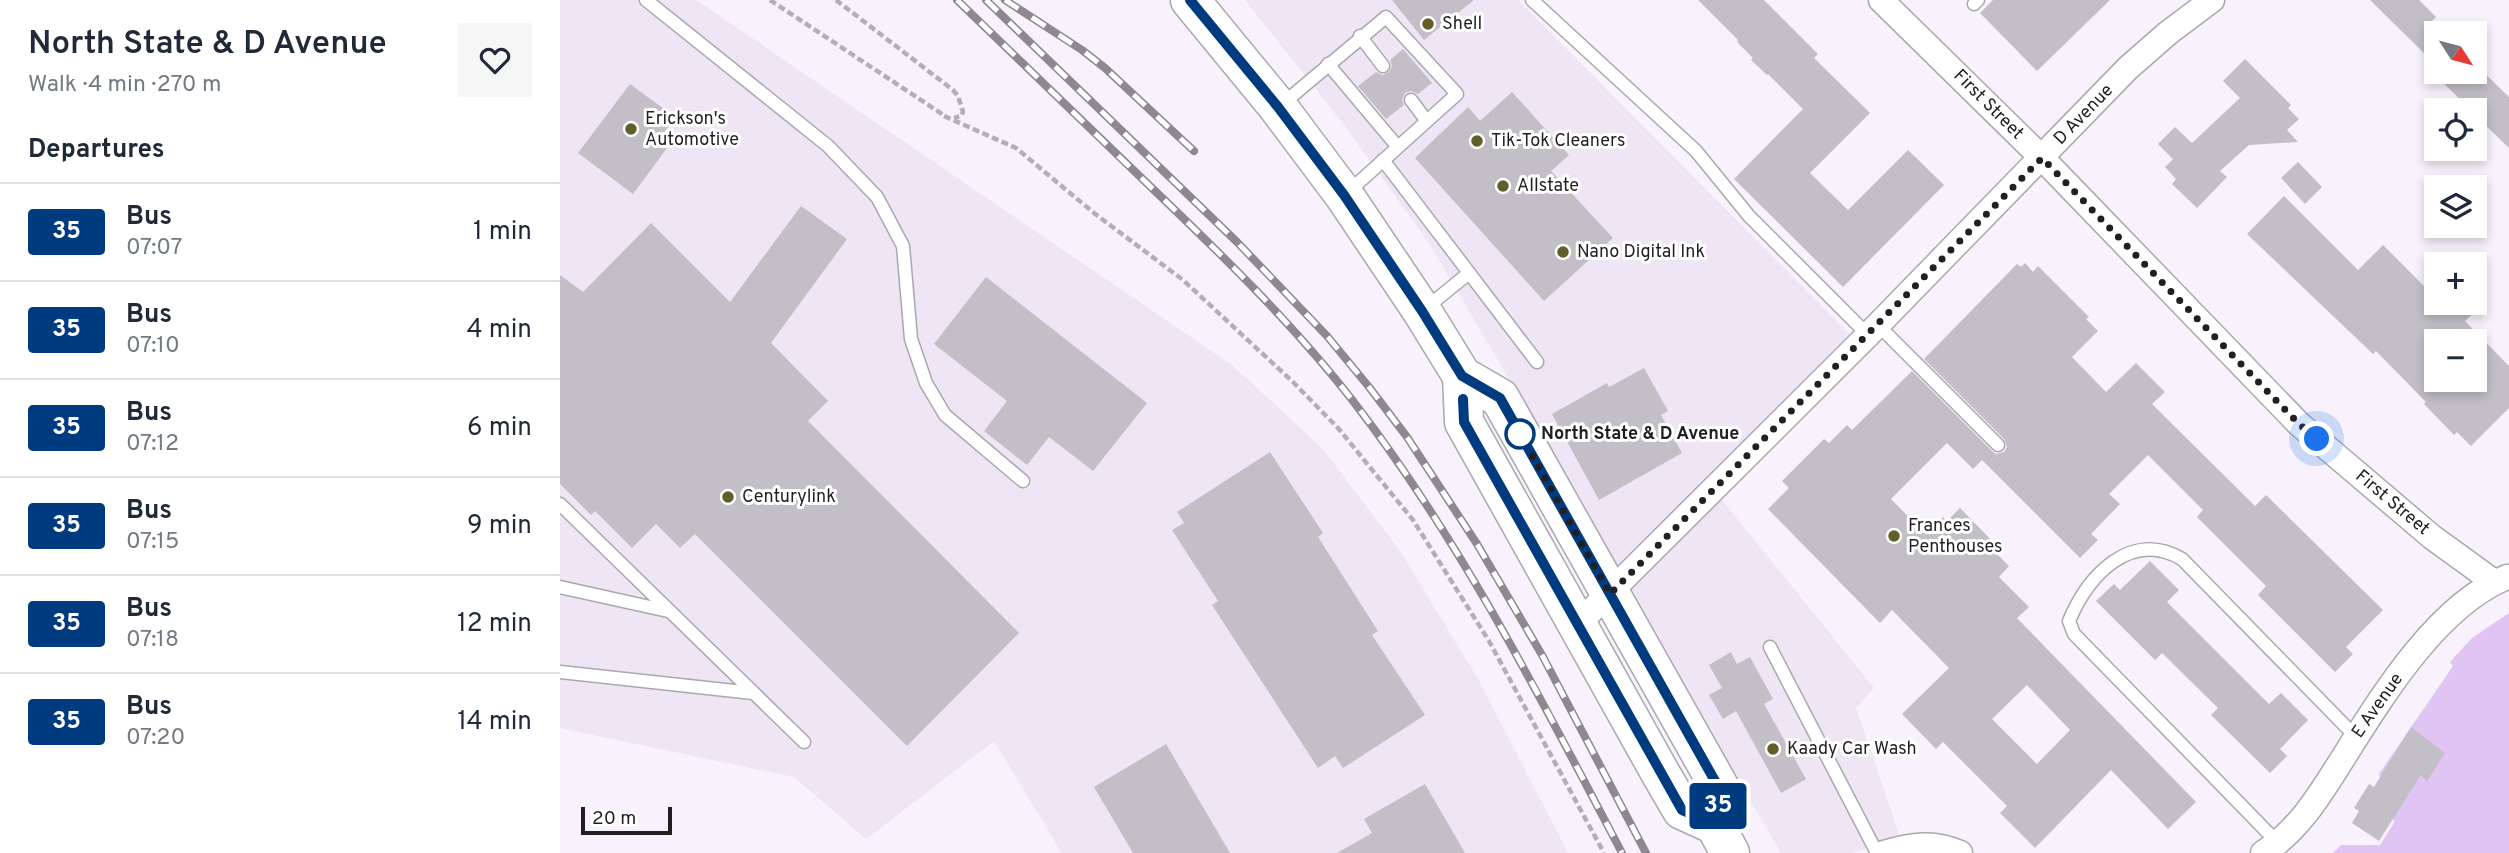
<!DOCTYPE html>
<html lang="en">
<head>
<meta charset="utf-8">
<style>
	:root { --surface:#fff; --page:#f6f6f7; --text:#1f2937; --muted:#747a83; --line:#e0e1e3 }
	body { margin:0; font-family:Overpass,sans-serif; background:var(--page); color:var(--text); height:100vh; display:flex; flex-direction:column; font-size:26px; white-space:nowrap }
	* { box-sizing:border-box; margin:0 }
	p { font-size:23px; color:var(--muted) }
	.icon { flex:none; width:38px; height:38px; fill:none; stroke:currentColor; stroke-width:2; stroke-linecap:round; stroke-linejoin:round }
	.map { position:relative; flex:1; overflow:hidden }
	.sheet { display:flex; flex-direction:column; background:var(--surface); width:560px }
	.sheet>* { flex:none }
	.badge { padding:0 14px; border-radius:5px; font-size:24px; line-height:46px }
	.needle { width:46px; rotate:126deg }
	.tools { position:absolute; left:1864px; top:21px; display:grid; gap:14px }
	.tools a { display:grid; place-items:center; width:63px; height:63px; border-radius:0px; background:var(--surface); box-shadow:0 4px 10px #0003; font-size:35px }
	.scale { position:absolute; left:21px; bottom:18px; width:91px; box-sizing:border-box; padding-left:7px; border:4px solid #211f22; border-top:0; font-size:19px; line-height:24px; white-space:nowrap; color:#211f22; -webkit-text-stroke:5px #fff; paint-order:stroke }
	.you { position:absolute; width:35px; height:35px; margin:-18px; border:5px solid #fff; border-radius:50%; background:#1a73e8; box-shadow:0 0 0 10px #1a73e833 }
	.map>.badge { position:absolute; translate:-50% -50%; box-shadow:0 0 0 4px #fff }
	h2 { padding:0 28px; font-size:26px; line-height:63px }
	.round { display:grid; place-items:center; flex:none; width:74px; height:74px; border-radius:0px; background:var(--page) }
	.summary { display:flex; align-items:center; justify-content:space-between; height:119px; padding:0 28px }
	h1 { font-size:33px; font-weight:600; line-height:52px }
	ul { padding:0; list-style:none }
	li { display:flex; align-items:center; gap:21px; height:98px; padding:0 28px; border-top:2px solid var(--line) }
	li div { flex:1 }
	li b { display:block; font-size:26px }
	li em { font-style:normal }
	li .badge { min-width:77px; font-weight:700; text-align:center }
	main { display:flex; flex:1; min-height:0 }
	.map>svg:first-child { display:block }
	.built { fill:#eee5f5 }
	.green { fill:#dfc4f4 }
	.building { fill:#c3bfc7; fill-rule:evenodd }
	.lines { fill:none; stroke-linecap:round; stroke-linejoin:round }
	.lane-casing { stroke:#aba7af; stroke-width:15 }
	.street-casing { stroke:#aba7af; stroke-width:27 }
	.primary-casing { stroke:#aba7af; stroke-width:41 }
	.path { stroke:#b4afb7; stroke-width:4.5; stroke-dasharray:7 3.5; stroke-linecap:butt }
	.lane { stroke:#fff; stroke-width:12 }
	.street { stroke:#fff; stroke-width:24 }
	.primary { stroke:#fff; stroke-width:38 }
	.rail-casing { stroke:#8d898f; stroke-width:8 }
	.rail { stroke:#fff; stroke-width:5; stroke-dasharray:16; stroke-linecap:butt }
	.line-casing { stroke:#fff; stroke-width:16 }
	.line { stroke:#003b80; stroke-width:10 }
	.walk { stroke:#211f22; stroke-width:7; stroke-dasharray:0 12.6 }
	.poi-dot { fill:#625e2a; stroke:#fff; stroke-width:2.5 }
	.stop-dot { fill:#fff; stroke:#003b80; stroke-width:3.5 }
	.labels { text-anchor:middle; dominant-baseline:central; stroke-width:6; stroke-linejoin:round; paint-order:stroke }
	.poi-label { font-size:18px; fill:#211f22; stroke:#fff; text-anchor:start }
	.street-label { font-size:18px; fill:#211f22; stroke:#fff }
	.stop-label { font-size:18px; font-weight:bold; fill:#211f22; stroke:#fff; text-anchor:start }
</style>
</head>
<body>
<main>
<section class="sheet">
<div class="summary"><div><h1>North State &amp; D Avenue</h1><p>Walk · 4 min · 270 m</p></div><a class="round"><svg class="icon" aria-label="heart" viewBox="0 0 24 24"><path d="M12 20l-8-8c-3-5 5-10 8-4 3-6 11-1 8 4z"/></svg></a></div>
<h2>Departures</h2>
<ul>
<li><span class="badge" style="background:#003b80;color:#fff">35</span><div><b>Bus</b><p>07:07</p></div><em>1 min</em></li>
<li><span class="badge" style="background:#003b80;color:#fff">35</span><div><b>Bus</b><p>07:10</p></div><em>4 min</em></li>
<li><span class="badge" style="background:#003b80;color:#fff">35</span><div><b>Bus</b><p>07:12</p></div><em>6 min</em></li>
<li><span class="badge" style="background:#003b80;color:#fff">35</span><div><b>Bus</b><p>07:15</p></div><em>9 min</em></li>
<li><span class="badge" style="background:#003b80;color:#fff">35</span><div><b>Bus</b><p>07:18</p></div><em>12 min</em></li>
<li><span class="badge" style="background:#003b80;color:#fff">35</span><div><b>Bus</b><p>07:20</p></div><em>14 min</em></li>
</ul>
</section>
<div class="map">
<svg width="1949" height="853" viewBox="0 0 1949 853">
	<rect width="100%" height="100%" fill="#f7f2fb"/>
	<g class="built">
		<polygon points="0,0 136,0 672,365 762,448 840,551 918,679 1008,853 502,853 434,741 306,839 234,777 0,728"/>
		<polygon points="685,0 958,0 1289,334 1145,479 1314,688 1296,708 1341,840 1291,853 1221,853 1107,658 985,440 869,243 785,126"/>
	</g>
	<polygon class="green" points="1949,613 1949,853 1773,853 1781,845 1820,845 1834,823 1830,803 1819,774 1893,666 1890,662 1912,638"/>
	<g class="building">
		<polygon points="832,0 914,0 864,40"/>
		<polygon points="1138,0 1204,0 1258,54 1254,58 1310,113 1250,173 1288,210 1348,150 1384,185 1283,287 1174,179 1243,109 1208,74 1207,75 1191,60 1193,58 1177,42 1178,40"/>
		<polygon points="1433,0 1550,0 1477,71 1420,13"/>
		<polygon points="1810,0 1859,0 1876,17 1872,21 1884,33 1876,33 1876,65"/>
		<polygon points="843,49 872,83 858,94 851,91 845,93 842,100 844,105 826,119 798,86 816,72 823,75 829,72 832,66 830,60"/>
		<polygon points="1685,59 1731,105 1728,108 1739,119 1727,130 1738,142 1689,145 1660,171 1667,177 1637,208 1612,184 1616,179 1605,167 1613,159 1598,144 1615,127 1632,143 1680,98 1663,81"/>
		<polygon points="1914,63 1949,97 1949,148 1914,114 1914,110 1911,110 1874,74 1914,72"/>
		<polygon points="70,84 115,117 98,141 107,148 73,194 18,153"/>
		<polygon points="952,92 1009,155 991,171 1053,238 984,301 855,158 908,107 920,121"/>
		<polygon points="1738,162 1762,187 1745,204 1721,178"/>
		<path d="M1724,196l74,74 25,-25 53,53v5h48l-19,18 44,45v42l-38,38 -14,-14 -3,3 -30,-31 2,-2 -50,-51 -3,3 -126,-120zM1876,341h38v39h-38z"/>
		<polygon points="241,206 287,239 211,343 268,401 248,421 459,633 347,746 135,534 120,548 96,524 72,548 35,511 31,515 0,484 0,275 23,292 91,223 170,302"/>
		<path d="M1465,263l8,9 5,-6 51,51 -3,2 12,12 -26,26 34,35 30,-29 29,29 -13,12 103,102 11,-11 117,115 -37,37 7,7 -18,18 -77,-77 8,-9 -69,-69 6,-7 -55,-55 -39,39 11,10 -29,30 7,6 -18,18 -98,-98 -9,9 -26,-26 -56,56 34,35 18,-17 4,4 13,-13 39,40 -4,4 14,14 -10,11 30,30 -12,11 179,184 -28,27 -57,-59 -76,78 -35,-35 7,-7 -64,-64 -7,7 -34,-35 47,-46 -57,-58 -12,13 -112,-114 21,-21 -7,-7 42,-42 5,4 18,-18 5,5 60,-59 80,80 4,3 8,-2 3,-5 -3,-8 -80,-80 93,-95 4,3zM1467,685l43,45 -33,34 -45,-45z"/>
		<polygon points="426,277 587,403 533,471 489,437 467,465 424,431 447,401 374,344"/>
		<polygon points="1084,368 1108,411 1101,415 1122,453 1039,500 992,414 1047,383 1049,387"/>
		<polygon points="710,452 763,533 758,537 818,631 812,635 865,715 783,768 775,756 758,768 652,605 658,601 612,530 624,523 617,512"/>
		<polygon points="1590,561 1619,590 1607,602 1709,704 1721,693 1748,720 1720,749 1727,756 1710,773 1651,715 1658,708 1602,653 1595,660 1536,601 1554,584 1560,590"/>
		<polygon points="1171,652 1177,664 1190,657 1213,699 1204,704 1246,779 1221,793 1176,711 1163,719 1149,695 1162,688 1149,665"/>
		<polygon points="1851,727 1885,753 1867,781 1861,775 1819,841 1792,823 1799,811 1794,808 1809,784 1814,787"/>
		<polygon points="606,744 670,853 573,853 534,787"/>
		<polygon points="865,784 905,853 777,853 812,833 804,819"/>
	</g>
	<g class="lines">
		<g class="lane-casing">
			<g id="lane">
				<polyline points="86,0 268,146 317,197 343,246 351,339 366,383 385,415 463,481"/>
				<polyline points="972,0 1136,151 1189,216 1308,335"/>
				<polyline points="1414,4 1418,0"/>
				<polyline points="800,36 823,66"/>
				<polyline points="768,64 837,146"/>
				<polyline points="851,100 866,120"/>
				<polyline points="720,106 826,17 897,94 787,193"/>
				<polyline points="823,160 977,362"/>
				<polyline points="866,308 909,273"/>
				<polyline points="1318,325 1438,445"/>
				<polyline points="0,504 244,742"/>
				<polyline points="0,587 108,611"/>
				<polyline points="1210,647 1317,853"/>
				<polyline points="0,672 193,693"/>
				<path d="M1718,843l-204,-209 -5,-13c19,-45 61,-92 113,-62l174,178"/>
			</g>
		</g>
		<g class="street-casing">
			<g id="street">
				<polyline points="1321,0 1482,158 1739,424 1872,537 1934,582"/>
				<polyline points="1017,625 1308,335 1568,68 1608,33 1652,0"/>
				<path d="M1324,853c27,-8 50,-12 76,0"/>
				<path d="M1703,853c37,-23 59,-62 82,-98 39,-62 93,-150 162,-178"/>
			</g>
		</g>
		<g class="primary-casing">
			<g id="primary">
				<polyline points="630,0 718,107 784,195 862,311 902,376 940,398 1161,790 1155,825"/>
				<polyline points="902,376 904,422 1102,776 1122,810 1155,825 1170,853"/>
			</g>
		</g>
		<g class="path">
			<polyline points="210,0 385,116"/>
			<polyline points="276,0 393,90 398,96 403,112 401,116 394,118"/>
			<polyline points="384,116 456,148 534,213 623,280 733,382 778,428 853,520 929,641 1044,853"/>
		</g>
		<use href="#lane" class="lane"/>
		<use href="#street" class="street"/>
		<use href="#primary" class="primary"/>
		<g class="rail-casing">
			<g id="rail">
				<path d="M397,0c66,63 131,127 197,190 70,67 140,135 199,211 108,140 187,296 269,452"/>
				<polyline points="426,0 677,242 767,336 809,387 847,437 917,544 982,655 1086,853"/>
				<polyline points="445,0 522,50 545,68 634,151"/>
			</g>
		</g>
		<use href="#rail" class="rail"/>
	</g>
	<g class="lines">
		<g class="line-casing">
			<polyline id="line" points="630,0 718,107 784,195 862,311 902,376 940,398 1160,790 1155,825 1122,810 904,422 903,399"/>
		</g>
		<use href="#line" class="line"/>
		<polyline class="walk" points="960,434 954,423 1050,594 1482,158 1739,424 1757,439"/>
	</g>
	<g class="poi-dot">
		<circle cx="868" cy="24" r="7"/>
		<circle cx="71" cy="129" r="7"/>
		<circle cx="917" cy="141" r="7"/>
		<circle cx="943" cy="186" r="7"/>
		<circle cx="1003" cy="252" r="7"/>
		<circle cx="168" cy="497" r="7"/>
		<circle cx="1334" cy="536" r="7"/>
		<circle cx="1213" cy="749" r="7"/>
	</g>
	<circle class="stop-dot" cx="960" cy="434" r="14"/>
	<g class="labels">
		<g class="poi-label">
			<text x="882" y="24">Shell</text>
			<text x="85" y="119">Erickson's<tspan x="85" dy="21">Automotive</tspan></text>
			<text x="931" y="141">Tik-Tok Cleaners</text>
			<text x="957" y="186">Allstate</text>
			<text x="1017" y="252">Nano Digital Ink</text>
			<text x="182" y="497">Centurylink</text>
			<text x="1348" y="526">Frances<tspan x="1348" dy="21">Penthouses</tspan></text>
			<text x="1227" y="749">Kaady Car Wash</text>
		</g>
		<g class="street-label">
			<text transform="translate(1428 105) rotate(45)">First Street</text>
			<text transform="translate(1524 115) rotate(-46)">D Avenue</text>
			<text transform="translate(1832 503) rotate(40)">First Street</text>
			<text transform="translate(1818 706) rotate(-55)">E Avenue</text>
		</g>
		<g class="stop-label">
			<text x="981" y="434">North State &amp; D Avenue</text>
		</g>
	</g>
</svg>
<div class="tools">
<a><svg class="needle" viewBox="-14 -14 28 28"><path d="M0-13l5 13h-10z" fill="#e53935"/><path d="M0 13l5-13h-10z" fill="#747a83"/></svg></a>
<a><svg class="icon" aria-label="locate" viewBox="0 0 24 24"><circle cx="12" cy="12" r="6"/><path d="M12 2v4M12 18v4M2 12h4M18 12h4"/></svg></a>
<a><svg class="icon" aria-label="layers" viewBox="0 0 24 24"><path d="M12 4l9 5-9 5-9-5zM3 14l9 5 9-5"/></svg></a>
<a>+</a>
<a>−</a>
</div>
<div class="scale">20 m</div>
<div class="you" style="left:1757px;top:439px"></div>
<b class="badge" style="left:1158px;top:806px;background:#003b80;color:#fff">35</b>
</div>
</main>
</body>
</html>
